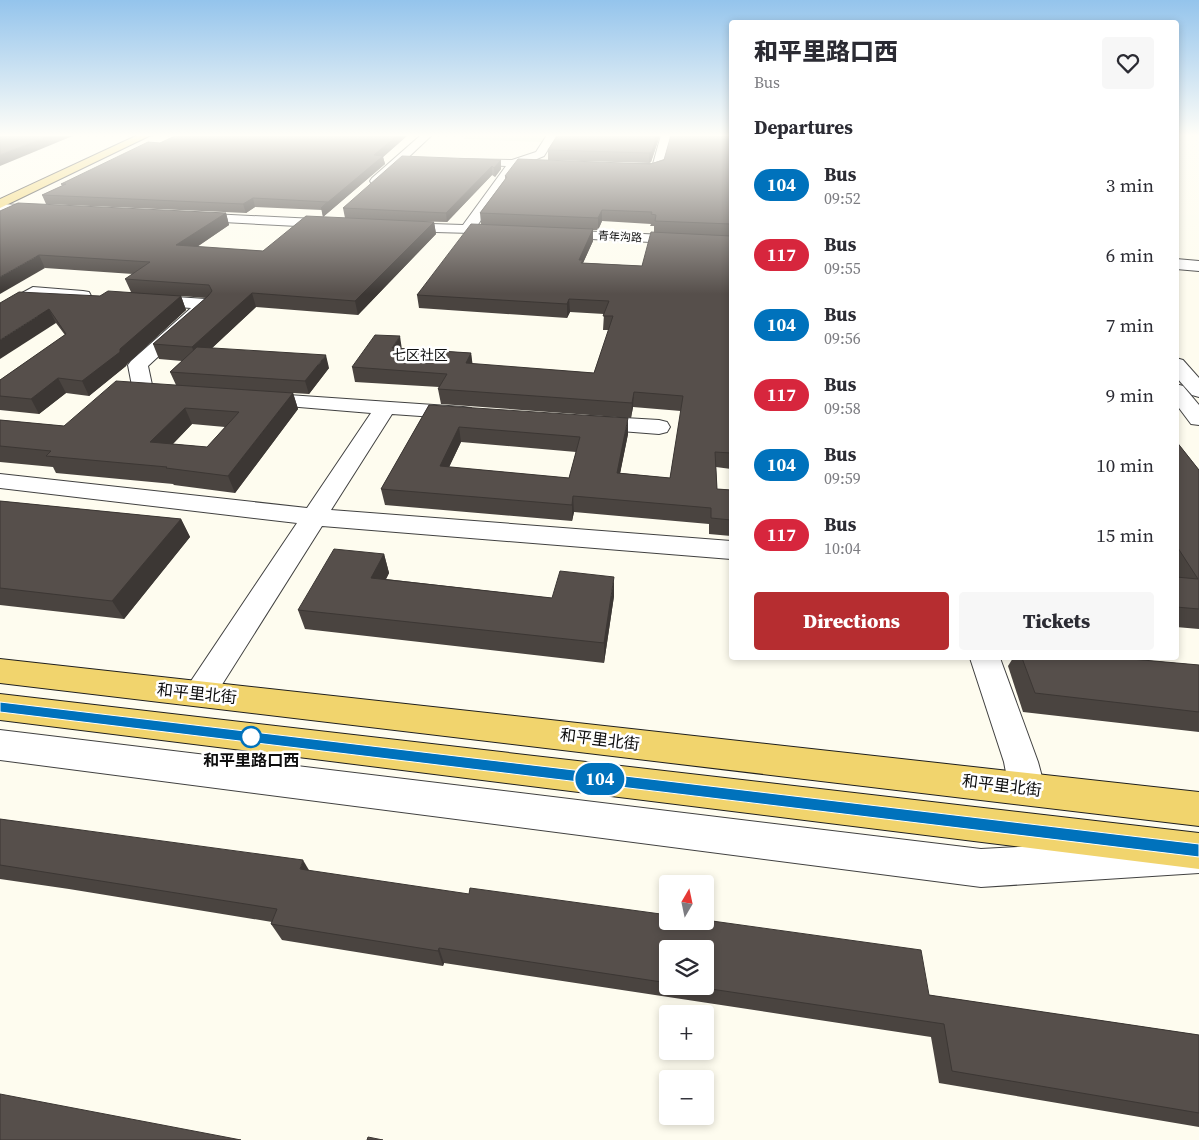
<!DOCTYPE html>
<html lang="en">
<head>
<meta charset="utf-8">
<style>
	:root { --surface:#fff; --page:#f7f7f7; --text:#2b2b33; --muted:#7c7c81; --accent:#b62d30 }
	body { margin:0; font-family:"Source Serif 4","Noto Sans SC",serif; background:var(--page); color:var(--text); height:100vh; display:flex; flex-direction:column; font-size:19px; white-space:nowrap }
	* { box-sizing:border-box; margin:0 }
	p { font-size:16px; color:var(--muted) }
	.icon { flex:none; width:28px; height:28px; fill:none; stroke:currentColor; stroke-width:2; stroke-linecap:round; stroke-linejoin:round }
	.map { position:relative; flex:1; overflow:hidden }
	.details { position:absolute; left:729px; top:20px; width:450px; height:640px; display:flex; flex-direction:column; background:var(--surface); border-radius:5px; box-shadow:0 2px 8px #0003 }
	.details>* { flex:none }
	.badge { padding:0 10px; border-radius:16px; font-size:18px; line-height:32px }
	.needle { width:32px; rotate:9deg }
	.controls { position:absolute; left:659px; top:875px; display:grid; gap:10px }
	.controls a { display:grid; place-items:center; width:55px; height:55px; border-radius:5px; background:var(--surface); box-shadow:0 2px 8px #0003; font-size:25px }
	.map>.badge { position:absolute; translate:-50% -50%; box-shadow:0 0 0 2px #fff }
	h2 { padding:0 25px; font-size:19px; line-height:45px }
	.round { display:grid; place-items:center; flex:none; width:52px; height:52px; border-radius:5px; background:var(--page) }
	.head { display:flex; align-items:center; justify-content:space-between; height:85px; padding:0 25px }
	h1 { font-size:24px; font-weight:800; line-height:38px }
	.cta { display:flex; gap:10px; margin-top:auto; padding:10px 25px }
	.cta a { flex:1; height:58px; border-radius:5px; background:var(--accent); color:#fff; font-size:20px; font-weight:800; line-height:58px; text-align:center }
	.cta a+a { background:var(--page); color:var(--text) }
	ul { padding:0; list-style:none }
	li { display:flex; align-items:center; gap:15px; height:70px; padding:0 25px }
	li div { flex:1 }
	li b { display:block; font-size:19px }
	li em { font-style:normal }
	li .badge { min-width:55px; font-weight:700; text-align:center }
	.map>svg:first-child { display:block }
	.pitch { fill:#e2efcc }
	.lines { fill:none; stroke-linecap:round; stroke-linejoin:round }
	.minor-casing { stroke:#414141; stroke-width:2 }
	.major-casing { stroke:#1f1f1f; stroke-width:2 }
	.minor { fill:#fff; fill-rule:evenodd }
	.major { fill:#f1d46d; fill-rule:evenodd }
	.wall { fill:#4a4440; fill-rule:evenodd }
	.shaded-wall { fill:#3c3734 }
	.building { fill:#564f4b; stroke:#3c3734; fill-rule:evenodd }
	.line { fill:#0072bc; stroke:#fff }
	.stop-dot { fill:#fff; stroke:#0072bc; stroke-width:2.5 }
	.labels { text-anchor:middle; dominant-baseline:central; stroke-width:5; stroke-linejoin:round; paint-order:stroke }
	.far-street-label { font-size:11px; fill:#0e0e0e; stroke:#fff }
	.far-quarter-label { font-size:14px; fill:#0e0e0e; stroke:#fff }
	.near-street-label { font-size:16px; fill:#0e0e0e; stroke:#fff }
	.near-stop-label { font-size:16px; font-weight:bold; fill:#0e0e0e; stroke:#fff }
</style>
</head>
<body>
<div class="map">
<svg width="1199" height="1140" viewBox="0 0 1199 1140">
	<rect width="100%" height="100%" fill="#fefcef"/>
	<polygon class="pitch" points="468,135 548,135 543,142 463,139"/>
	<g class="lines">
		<g class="minor-casing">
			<g id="minor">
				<polygon points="421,135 432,135 380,184 372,184 370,181 372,178"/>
				<polygon points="547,135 557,135 544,156 532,161 555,162 557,165 555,168 517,167 477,226 508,228 510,231 508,234 399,231 394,230 392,227 394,224 399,223 463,225 506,166 464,164 460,163 458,161 460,159 512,160 536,152"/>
				<polygon points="661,135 671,135 662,169 650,173 622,171 620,168 622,165 626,164 653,164"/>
				<polygon points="0,204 43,206 50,210 43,214 0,212"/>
				<polygon points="191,213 336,220 341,221 343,224 341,227 336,228 186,220 184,217"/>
				<polygon points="556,230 731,238 731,246 551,237 549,234 551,231"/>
				<polygon points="1176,259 1199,261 1199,271 1176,269"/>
				<polygon points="33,287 83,291 89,292 91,296 89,300 83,301 36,297 6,316 0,317 0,305"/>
				<path d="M146,295l60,4 6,1 3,4 -67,62 4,19 26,4 3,4 -3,4c-13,4 -29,2 -42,-2l-3,-4 -5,-26 3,-4 60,-53 -51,-4 -3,-4 3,-4z"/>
				<polygon points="1176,358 1183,360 1199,378 1199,397 1192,395 1176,377"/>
				<polygon points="1176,384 1183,386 1199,405 1199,425 1191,424 1176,404"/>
				<polygon points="259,393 463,407 471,408 474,413 471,418 463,419 392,414 331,510 731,541 731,559 322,526 211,702 200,706 189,702 184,693 189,684 297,523 0,488 0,474 307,508 371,413 252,403 249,399 252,395"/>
				<polygon points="590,416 659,420 667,422 670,427 667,432 659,434 582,428 579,423 582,418"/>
				<polygon points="970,658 1000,658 1038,762 1045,788 1040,799 1027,804 1014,799 1009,788 1004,762"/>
				<polygon points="0,730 981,849 1199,837 1199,873 981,887 0,760"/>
			</g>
		</g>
		<g class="major-casing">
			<g id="major">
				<polygon points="138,135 151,135 0,208 0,199"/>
				<polygon points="0,659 1199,792 1199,826 0,683"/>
				<polygon points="0,694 1199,833 1199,869 0,720"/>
			</g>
		</g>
		<use href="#minor" class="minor"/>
		<use href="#major" class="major"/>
	</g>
	<g class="wall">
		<polygon points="177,135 408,135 383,157 385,164 323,217 322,210 255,207 246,213 46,204 42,195 62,186 61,184 160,143"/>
		<polygon points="558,135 660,135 651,162 649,163 548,160 548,150"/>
		<path d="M731,135v334l-15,-2 1,22 14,1v46l-22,-2v-10l-135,-12 -2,9 -187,-16 -4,-16 48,-84 199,29 -8,39 50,5 11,-67 -48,-4 -2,11 -190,-14 -3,-15 1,-2 -84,-5 -3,-15 50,-19 69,5 1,11 122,9 15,-43h-6l1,-16 -34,-2 -3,6 -148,-10 -2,-13 64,-71 -1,-11 25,-34v-3l145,-12zM602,221l49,3 -1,2h4v6l-12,34 -59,-3 10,-22v-11h5zM461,442l115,10 -7,26 -120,-11z"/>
		<path d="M501,160v9l-6,8 -3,-2 -45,47 -40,-1 27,1 2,12 -78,81 -102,-8 -44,41 117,20 -20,26 -16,-1 5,16 -63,84 -61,-8 -1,-1 -117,-11 -3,-6 -53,-5v-42l64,6 112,-41 -6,-13 12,-11 -23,-2 -6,-15 53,-46 -25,-2 5,14 -59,54 -1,2 -37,30 -23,-3 -27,21 -39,-4v-30l65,-45 -9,-12 -56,-20 100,-7 31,-4 -6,-13 8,-5 -88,-6 -45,-57 226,2 3,12 -32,22 66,4 82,-33 -2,-10zM192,424l33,3 -18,20 -34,-3z"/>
		<polygon points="1176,441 1199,470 1199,629 1176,627"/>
		<polygon points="0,501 181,519 190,537 124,619 0,605"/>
		<polygon points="384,554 389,573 386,579 552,598 614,596 604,663 305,629 298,610"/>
		<polygon points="1013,658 1120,658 1199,665 1199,732 1023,712 1008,666"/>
		<path d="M0,819l309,52 620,124 270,40v92l-260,-44 -8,-46 -487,-74 -1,3 -161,-26 -11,-16 1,-2 -203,-33 -69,-10zM668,949l37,37h-37z"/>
	</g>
	<g class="shaded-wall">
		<polygon points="51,135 75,135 0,166 0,155"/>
		<polygon points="398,135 408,135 383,157 385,164 323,217 321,208 374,155"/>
		<polygon points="657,135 660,135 651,162 649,163 649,153"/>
		<polygon points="501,160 501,169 495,177 494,168"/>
		<polygon points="492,166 492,175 447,222 446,213"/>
		<polygon points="253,198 255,207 246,213 243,204"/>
		<polygon points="602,210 602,221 598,230 598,218"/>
		<polygon points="226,213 229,225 180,258 176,245"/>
		<polygon points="434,222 436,234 358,315 355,301"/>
		<polygon points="593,229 593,241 583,263 583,273 579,260"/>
		<polygon points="39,255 45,268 0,294 0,277"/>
		<polygon points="252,293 256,307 197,362 192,347"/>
		<polygon points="181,296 186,310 127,364 126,366 89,396 82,381 120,349"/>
		<polygon points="569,299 570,312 567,318 567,304"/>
		<polygon points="49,309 56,323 0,359 0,340"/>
		<polygon points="400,336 402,350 392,348"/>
		<polygon points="471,353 473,367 466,363"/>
		<polygon points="326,355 329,368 309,394 305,381"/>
		<polygon points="58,378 66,393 39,414 31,399"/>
		<polygon points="634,392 633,407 631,418 632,403"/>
		<polygon points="293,393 298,409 235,493 228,476"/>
		<polygon points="185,408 192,424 158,459 150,442"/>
		<polygon points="628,418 628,434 617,489 617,473"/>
		<polygon points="459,427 461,442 442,482 440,466"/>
		<polygon points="573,496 574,512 572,521 572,505"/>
		<polygon points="181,519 190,537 124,619 112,601"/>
		<polygon points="384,554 389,573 377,597 371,578"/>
		<polygon points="614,577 614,596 604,663 604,643"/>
		<polygon points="303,860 313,877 300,869"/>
		<polygon points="439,948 444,963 443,966 438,951"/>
	</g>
	<g class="building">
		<polygon points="0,135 51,135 0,155"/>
		<polygon points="177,135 398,135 374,155 383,156 321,208 328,202 253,198 243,204 42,195 66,184 61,184 148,142 160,143"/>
		<polygon points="558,135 657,135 652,152 649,153 548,150"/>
		<polygon points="671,135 731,135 731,224 655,221 656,215 651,214 652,212 602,210 598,218 480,213 507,177 505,176 518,159 650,164 664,160"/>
		<polygon points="402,156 501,160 494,168 492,166 446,213 343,208"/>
		<polygon points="18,203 226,213 176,245 263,251 306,216 434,222 355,301 252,293 192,347 153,344 208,296 212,291 209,285 125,279 150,262 39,255 0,277 0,211"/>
		<path d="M471,224l122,5 -14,31h4l-2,3 61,3 9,-34 80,4v217l-16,-1 2,37 14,1v30l-20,-2v-10l-138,-12 -1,9 -191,-16 48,-84 199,13 -11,55 53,5 13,-82 -49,-4 -2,11 -194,-14 9,-15 -95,-7 23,-32 25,1 -8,12 79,5 -5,10 128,10 19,-57h-10l6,-15 -40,-2 -2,5 -150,-9zM459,427l121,10 -11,41 -129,-12z"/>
		<polygon points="108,291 181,296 120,349 120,352 82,381 58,378 31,399 0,396 0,380 66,334 49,309 0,340 0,303 19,292 100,296"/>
		<polygon points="197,347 326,355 305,381 170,372"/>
		<path d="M116,381l177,12 -65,83 -62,-8 1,-1 -121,-11 5,-5 -51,-5v-26l64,6zM185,408l54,4 -32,35 -57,-5z"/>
		<polygon points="1176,441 1199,470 1199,609 1176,607 1176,577 1198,579 1176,545"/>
		<polygon points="0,501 181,519 112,601 0,588"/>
		<polygon points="334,549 384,554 371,578 552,598 560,571 614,577 604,643 298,610"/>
		<polygon points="1022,658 1120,658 1199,665 1199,712 1035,693"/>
		<polygon points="0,819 303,860 300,869 469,894 470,888 668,915 668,921 705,921 705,920 921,950 929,995 1199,1035 1199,1113 952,1071 944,1024 691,986 705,986 705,949 668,949 668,983 439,948 438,951 271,924 277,909 0,865"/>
		<polygon points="0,1094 241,1140 0,1140"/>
		<polygon points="368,1137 383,1140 367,1140"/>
	</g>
	<linearGradient id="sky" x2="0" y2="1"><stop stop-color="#94c4ec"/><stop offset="0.46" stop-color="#fffef8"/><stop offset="1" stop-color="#fffef8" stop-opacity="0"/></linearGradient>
	<rect width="1199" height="294" fill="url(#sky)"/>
	<polygon class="line" points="0,702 1199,844 1199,857 0,712"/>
	<circle class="stop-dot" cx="251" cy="737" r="10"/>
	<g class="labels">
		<g class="far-street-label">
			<text transform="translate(620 237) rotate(3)">青年沟路</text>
		</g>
		<g class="far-quarter-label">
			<text x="420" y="355">七区社区</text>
		</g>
		<g class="near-street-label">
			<text transform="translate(197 693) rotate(6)">和平里北街</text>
			<text transform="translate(600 739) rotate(7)">和平里北街</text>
			<text transform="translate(1002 785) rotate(7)">和平里北街</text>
		</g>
		<g class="near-stop-label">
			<text x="251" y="760">和平里路口西</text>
		</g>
	</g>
</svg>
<div class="controls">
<a><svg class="needle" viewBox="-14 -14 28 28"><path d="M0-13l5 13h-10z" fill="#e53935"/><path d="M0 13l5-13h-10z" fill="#7c7c81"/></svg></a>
<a><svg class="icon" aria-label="layers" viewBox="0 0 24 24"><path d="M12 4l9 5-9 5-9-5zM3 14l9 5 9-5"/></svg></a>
<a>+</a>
<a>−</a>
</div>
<b class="badge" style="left:600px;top:779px;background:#0072bc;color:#fff">104</b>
<section class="details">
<div class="head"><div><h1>和平里路口西</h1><p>Bus</p></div><a class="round"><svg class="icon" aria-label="heart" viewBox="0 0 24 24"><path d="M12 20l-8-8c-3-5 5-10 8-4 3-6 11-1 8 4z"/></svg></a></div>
<h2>Departures</h2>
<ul>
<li><span class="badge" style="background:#0072bc;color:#fff">104</span><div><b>Bus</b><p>09:52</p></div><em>3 min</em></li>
<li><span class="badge" style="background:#d7263d;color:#fff">117</span><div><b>Bus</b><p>09:55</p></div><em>6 min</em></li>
<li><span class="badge" style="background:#0072bc;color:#fff">104</span><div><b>Bus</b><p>09:56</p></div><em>7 min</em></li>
<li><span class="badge" style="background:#d7263d;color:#fff">117</span><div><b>Bus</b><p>09:58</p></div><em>9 min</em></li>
<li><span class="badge" style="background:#0072bc;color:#fff">104</span><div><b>Bus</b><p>09:59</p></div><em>10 min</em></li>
<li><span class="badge" style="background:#d7263d;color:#fff">117</span><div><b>Bus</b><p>10:04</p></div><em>15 min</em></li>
</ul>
<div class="cta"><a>Directions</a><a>Tickets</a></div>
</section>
</div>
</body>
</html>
